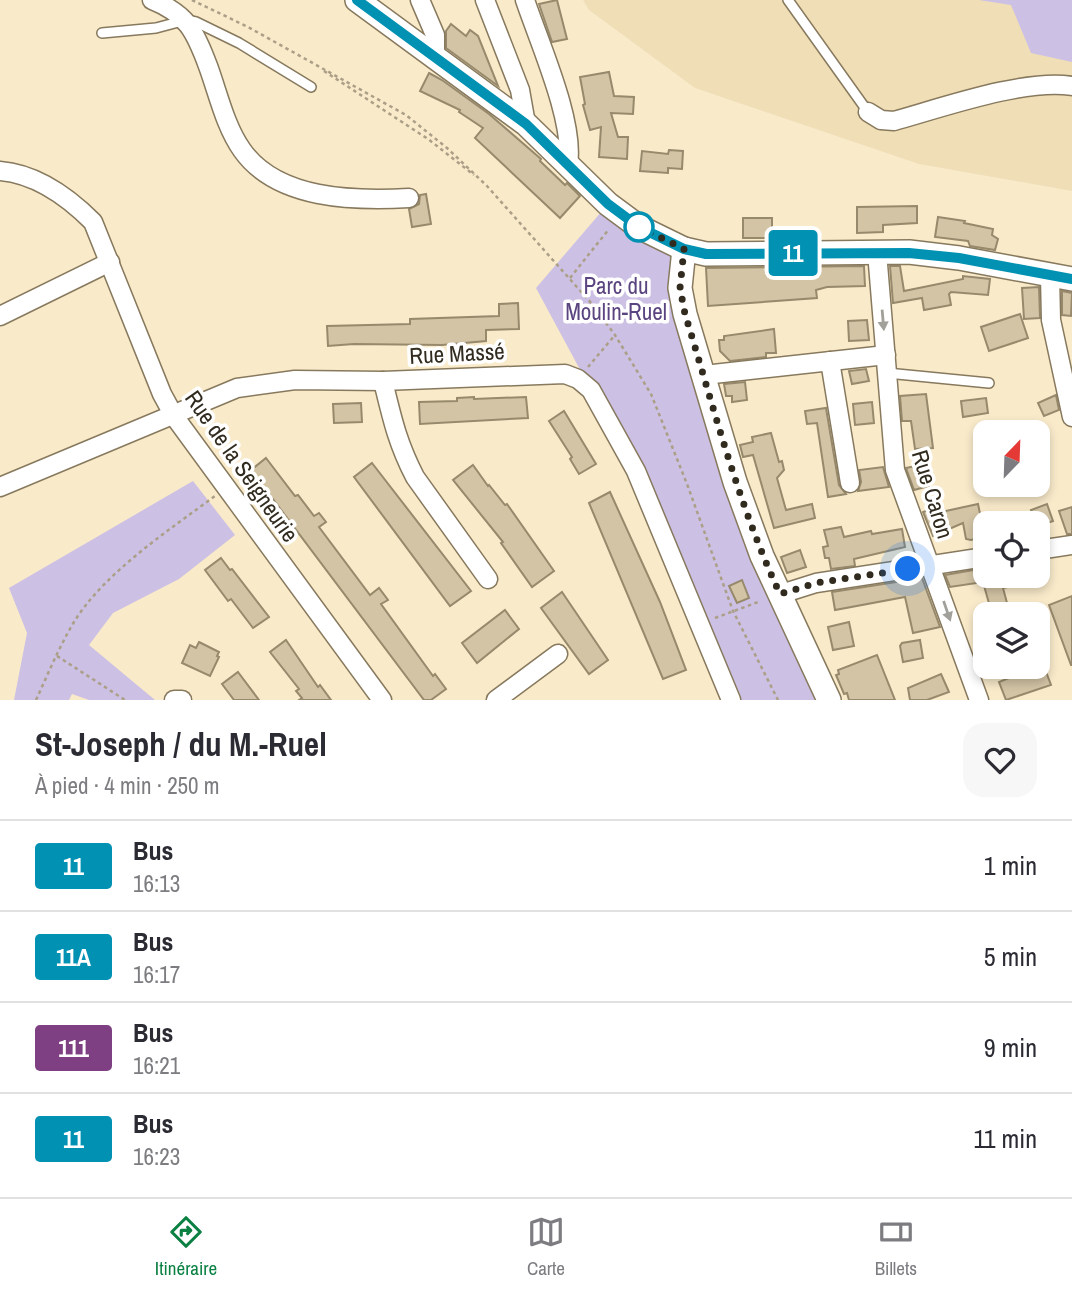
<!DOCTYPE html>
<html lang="fr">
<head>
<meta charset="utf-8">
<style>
	:root { --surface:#fff; --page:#f7f7f7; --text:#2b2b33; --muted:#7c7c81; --line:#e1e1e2; --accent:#0b8043 }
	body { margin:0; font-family:"Archivo Narrow",sans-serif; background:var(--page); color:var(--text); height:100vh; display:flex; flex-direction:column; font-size:26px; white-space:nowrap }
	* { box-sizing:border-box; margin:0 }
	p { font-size:23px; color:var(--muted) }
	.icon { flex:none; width:38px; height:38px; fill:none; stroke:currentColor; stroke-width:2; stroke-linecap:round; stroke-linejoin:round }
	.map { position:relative; height:700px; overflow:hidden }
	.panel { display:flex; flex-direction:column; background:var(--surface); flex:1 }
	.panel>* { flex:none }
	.badge { padding:0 14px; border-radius:5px; font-size:24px; line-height:46px }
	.needle { width:46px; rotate:23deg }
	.fabs { position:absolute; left:973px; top:420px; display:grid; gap:14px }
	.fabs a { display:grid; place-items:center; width:77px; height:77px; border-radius:14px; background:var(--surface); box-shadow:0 4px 10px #0003; font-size:35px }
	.you { position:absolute; width:35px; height:35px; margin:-18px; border:5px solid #fff; border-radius:50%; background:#1a73e8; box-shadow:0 0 0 10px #1a73e833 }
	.map>.badge { position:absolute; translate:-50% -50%; box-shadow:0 0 0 4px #fff }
	.round { display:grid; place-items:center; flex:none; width:74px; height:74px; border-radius:21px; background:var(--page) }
	.head { display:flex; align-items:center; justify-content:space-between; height:119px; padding:0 35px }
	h1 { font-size:33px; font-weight:800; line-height:52px }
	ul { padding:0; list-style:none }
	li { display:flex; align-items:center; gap:21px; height:91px; padding:0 35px; border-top:2px solid var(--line) }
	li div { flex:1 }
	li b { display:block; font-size:26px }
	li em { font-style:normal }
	li .badge { min-width:77px; font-weight:700; text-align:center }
	.dock { display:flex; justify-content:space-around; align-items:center; height:98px; border-top:2px solid var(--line); background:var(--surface); font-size:19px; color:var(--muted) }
	.dock a { display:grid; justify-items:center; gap:4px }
	.dock .selected { color:var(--accent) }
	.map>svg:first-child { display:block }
	.built { fill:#f0deb7 }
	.green { fill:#ccc0e4 }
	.building { fill:#d3c4a5; stroke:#97896c; stroke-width:2 }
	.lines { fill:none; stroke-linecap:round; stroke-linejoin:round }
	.service-casing { stroke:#87795d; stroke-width:12 }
	.minor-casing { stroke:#87795d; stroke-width:21 }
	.tertiary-casing { stroke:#87795d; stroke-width:26 }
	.path { stroke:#ab9f87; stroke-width:2.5; stroke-dasharray:3.5 3.5; stroke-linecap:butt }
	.service { stroke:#fff; stroke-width:9 }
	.minor { stroke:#fff; stroke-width:18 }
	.tertiary { stroke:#fff; stroke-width:23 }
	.oneway { fill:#a2a09a }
	.line-casing { stroke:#fff; stroke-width:16 }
	.line { stroke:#0091b3; stroke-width:10 }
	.walk { stroke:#312b1f; stroke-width:7; stroke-dasharray:0 12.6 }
	.stop-dot { fill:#fff; stroke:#0091b3; stroke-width:3.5 }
	.labels { text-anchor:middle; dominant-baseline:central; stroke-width:7; stroke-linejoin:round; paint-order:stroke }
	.park-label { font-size:23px; fill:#5b4580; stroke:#fff }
	.street-label { font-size:23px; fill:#312b1f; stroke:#fff }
</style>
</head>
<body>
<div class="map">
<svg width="1072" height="700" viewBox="0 0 1072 700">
	<rect width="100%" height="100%" fill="#f9eaca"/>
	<polygon class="built" points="583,0 1072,0 1072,191 919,164 695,88 589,10"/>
	<g class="green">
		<polygon points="979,0 1072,0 1072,62 1031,53 1011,5"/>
		<polygon points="608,204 684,249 681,270 724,439 829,700 731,700 591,390 536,288"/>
		<polygon points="193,481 235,535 179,579 113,613 89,645 155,700 89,700 72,694 69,700 14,700 27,633 9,588"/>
	</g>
	<g class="building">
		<polygon points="557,0 567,39 552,42 539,4"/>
		<polygon points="451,24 466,36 470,30 478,36 498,86 446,48 446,31"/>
		<polygon points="609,72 614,96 634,97 633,114 611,113 618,137 628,137 627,159 599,157 601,127 590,130 583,105 585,104 580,77"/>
		<polygon points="429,73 442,80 489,114 541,159 540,161 565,185 567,183 580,196 560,218 475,138 483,128 459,112 460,110 420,91"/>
		<polygon points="669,150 683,151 682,169 668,168 668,173 640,171 642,151 668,154"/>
		<polygon points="426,194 431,224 412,227 409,209 419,204 420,195"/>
		<polygon points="917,206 917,223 883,225 883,232 857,233 857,207"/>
		<polygon points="938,217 965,221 964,223 993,229 992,235 998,239 995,250 970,246 968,241 935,237"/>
		<rect x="743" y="218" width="29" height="20"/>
		<polygon points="864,266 865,286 827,287 816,290 817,298 708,306 706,268"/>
		<polygon points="890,266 900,266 904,291 963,279 963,276 990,279 988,295 951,292 949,294 951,305 924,310 922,298 893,303"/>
		<polygon points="1039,287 1040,318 1024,319 1022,288"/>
		<polygon points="1062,291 1072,293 1071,316 1062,315"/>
		<polygon points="518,303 519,329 486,330 486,341 442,345 354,344 328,346 327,326 410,324 410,319 499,316 499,304"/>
		<polygon points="1020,314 1028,338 989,351 981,327"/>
		<polygon points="867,320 869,340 849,341 848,321"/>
		<polygon points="774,329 776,353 766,353 766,357 730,361 720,351 719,340 724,340 724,336"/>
		<polygon points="866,369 869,381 852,384 849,371"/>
		<polygon points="745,382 747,400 732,402 732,396 726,396 724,384"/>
		<polygon points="926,394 933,448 915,449 911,421 902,421 900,396"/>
		<polygon points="1056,395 1059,410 1044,416 1038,403"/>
		<polygon points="474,397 474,399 526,397 528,418 420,424 419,402 457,401 457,398"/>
		<polygon points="986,398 988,413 963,417 961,401"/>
		<polygon points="872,402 874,423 855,425 853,404"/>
		<polygon points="361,403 362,422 334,423 333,404"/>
		<polygon points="826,408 839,485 846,494 828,497 817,423 807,424 805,411"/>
		<polygon points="564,411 596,464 579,474 570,459 572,457 549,421"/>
		<polygon points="771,433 779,462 782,461 784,470 777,478 786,510 812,504 815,518 774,528 753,455 743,457 740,445 753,442 752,437"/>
		<polygon points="266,458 295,496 298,495 314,516 319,513 326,522 319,527 370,595 379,588 388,600 381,604 433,676 435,674 446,689 431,700 424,700 251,470"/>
		<polygon points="372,463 471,591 450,606 354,477"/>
		<polygon points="925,464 929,486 914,490 906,468"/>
		<polygon points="473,465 488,486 489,485 505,505 507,504 554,571 532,587 501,543 503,542 453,480"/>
		<polygon points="883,467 889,487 858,491 861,482 859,470"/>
		<polygon points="610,492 660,602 686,670 663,679 589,503"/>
		<polygon points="978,504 985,537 971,540 966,539 963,523 933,536 923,512 939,506 941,512"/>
		<polygon points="1047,504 1053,521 1038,526 1031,510"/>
		<polygon points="1072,507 1072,534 1067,534 1059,511"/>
		<polygon points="841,527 844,537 871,531 872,534 902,529 905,547 854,559 855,566 831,569 829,558 825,558 823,547 828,546 824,530"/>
		<polygon points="800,550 806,567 787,573 781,557"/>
		<polygon points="221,558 230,570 232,569 269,617 253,628 231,599 228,601 205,570"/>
		<polygon points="985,568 985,576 1011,576 1013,586 1003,588 1010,614 992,614 983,582 950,587 945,575"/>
		<polygon points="922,578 940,627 913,633 905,597 835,610 832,592"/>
		<polygon points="742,580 749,598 737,603 729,586"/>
		<polygon points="562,592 608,660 589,674 541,608"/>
		<polygon points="1072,596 1072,665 1071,665 1049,605"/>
		<polygon points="505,610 519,629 477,663 462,643"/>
		<polygon points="849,622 854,646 833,650 828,627"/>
		<polygon points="286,640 318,687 320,685 331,700 299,700 302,698 296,691 299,689 270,652"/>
		<polygon points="920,640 923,658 903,662 900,646 902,643"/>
		<polygon points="199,642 219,652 217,656 219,657 210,676 182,663 190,645 196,648"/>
		<polygon points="877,655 895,700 849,700 847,693 844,694 836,675 839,674 838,670"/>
		<polygon points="1045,669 1051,685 1006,700 999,682 1016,675 1017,677 1022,675 1023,677"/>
		<polygon points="238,672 259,700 234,700 222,684"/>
		<polygon points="941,674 949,692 927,700 910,700 908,688"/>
	</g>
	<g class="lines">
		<g class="service-casing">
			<g id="service">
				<polyline points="788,0 868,112"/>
				<polyline points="102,33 156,28 186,20 196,22 239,43 311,87"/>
				<polyline points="887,373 989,383"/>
			</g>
		</g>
		<g class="minor-casing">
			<g id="minor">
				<path d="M152,0c35,14 43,31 56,66 10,27 17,60 34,84 35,50 112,51 167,48"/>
				<polyline points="420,0 435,35 435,59"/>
				<polyline points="485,0 520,90 526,124"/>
				<path d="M525,0c14,42 50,122 43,164"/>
				<path d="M868,112l13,8 13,1c47,-13 132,-43 178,-35"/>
				<path d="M0,171c37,3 68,26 93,51l69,172 12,22 208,284"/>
				<polyline points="877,252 895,470 979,700"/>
				<polyline points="1050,275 1051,320 1072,417"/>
				<polyline points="0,316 110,262"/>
				<polyline points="830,361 850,483"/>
				<polyline points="704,375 886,355"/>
				<path d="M383,381c9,37 14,61 32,96l73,102"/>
				<polyline points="0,487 237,388 295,380 383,381 565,374 578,379 591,390 636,471 731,700"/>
				<polyline points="1038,550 1072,545"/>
				<polyline points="781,594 816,583 985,557"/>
				<polyline points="174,700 182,700"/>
				<polyline points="496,700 558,654"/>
			</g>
		</g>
		<g class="tertiary-casing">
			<g id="tertiary">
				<polyline points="357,0 526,124 608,204 639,227 684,249 706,254 909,252 959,258 1072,279"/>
				<polyline points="684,249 680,288 685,314 735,482 762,556 829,700"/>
			</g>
		</g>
		<g class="path">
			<polyline points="192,0 248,27 406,115 447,148 487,186 592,304 615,335 651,394 687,484 733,611 778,700"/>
			<polyline points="324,71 428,139 474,175"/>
			<polyline points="570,278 609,229"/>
			<polyline points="588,367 615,335"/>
			<polyline points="715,618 761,601"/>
			<polyline points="57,656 125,700"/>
			<path d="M36,700c12,-26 23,-53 38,-78 30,-49 95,-92 141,-126"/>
		</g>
		<use href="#service" class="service"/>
		<use href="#minor" class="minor"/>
		<use href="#tertiary" class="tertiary"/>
	</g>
	<defs><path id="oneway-solid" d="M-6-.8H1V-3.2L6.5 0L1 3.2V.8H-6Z" transform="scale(1.75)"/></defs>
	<g class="oneway">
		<use href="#oneway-solid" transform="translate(883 320) rotate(85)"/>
		<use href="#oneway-solid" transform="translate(947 611) rotate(71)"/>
	</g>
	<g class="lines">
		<g class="line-casing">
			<polyline id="line" points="357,0 526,124 608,204 639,227 684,249 706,254 909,253 959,258 1072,279"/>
		</g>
		<use href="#line" class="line"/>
		<path class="walk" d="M639,227l45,22 -4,39 5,26c29,94 53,190 95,280l36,-11 92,-14"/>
	</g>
	<circle class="stop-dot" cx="639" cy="227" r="14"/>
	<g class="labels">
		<g class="park-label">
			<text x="616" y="285">Parc du<tspan x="616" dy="26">Moulin-Ruel</tspan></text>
		</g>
		<g class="street-label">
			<text transform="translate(457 353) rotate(-3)">Rue Massé</text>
			<text transform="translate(242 466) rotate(55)">Rue de la Seigneurie</text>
			<text transform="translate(933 494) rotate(73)">Rue Caron</text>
		</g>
	</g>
</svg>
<div class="fabs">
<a><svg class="needle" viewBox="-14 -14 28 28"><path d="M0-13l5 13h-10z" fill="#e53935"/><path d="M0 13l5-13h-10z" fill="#7c7c81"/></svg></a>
<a><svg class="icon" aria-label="locate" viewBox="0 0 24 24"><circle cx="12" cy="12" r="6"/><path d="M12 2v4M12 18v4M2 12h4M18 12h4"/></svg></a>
<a><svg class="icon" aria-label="layers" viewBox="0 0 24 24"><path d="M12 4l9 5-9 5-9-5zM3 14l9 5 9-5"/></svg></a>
</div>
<div class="you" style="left:908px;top:569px"></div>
<b class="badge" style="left:793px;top:253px;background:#0091b3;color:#fff">11</b>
</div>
<section class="panel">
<div class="head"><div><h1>St-Joseph / du M.-Ruel</h1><p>À pied · 4 min · 250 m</p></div><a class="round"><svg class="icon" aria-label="heart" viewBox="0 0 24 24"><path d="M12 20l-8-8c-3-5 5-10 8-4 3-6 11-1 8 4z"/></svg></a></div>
<ul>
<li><span class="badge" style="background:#0091b3;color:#fff">11</span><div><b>Bus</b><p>16:13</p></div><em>1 min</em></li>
<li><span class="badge" style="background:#0091b3;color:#fff">11A</span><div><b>Bus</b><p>16:17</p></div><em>5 min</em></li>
<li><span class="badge" style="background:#7e4082;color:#fff">111</span><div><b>Bus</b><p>16:21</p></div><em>9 min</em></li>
<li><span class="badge" style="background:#0091b3;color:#fff">11</span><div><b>Bus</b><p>16:23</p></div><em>11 min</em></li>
</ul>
</section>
<nav class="dock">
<a class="selected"><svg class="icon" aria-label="directions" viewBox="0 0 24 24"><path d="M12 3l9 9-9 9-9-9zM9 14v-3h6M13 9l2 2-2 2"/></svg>Itinéraire</a>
<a><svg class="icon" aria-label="map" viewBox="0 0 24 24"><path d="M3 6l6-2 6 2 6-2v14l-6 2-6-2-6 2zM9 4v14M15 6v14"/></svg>Carte</a>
<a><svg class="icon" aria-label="tickets" viewBox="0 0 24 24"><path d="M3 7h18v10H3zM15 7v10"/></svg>Billets</a>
</nav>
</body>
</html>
